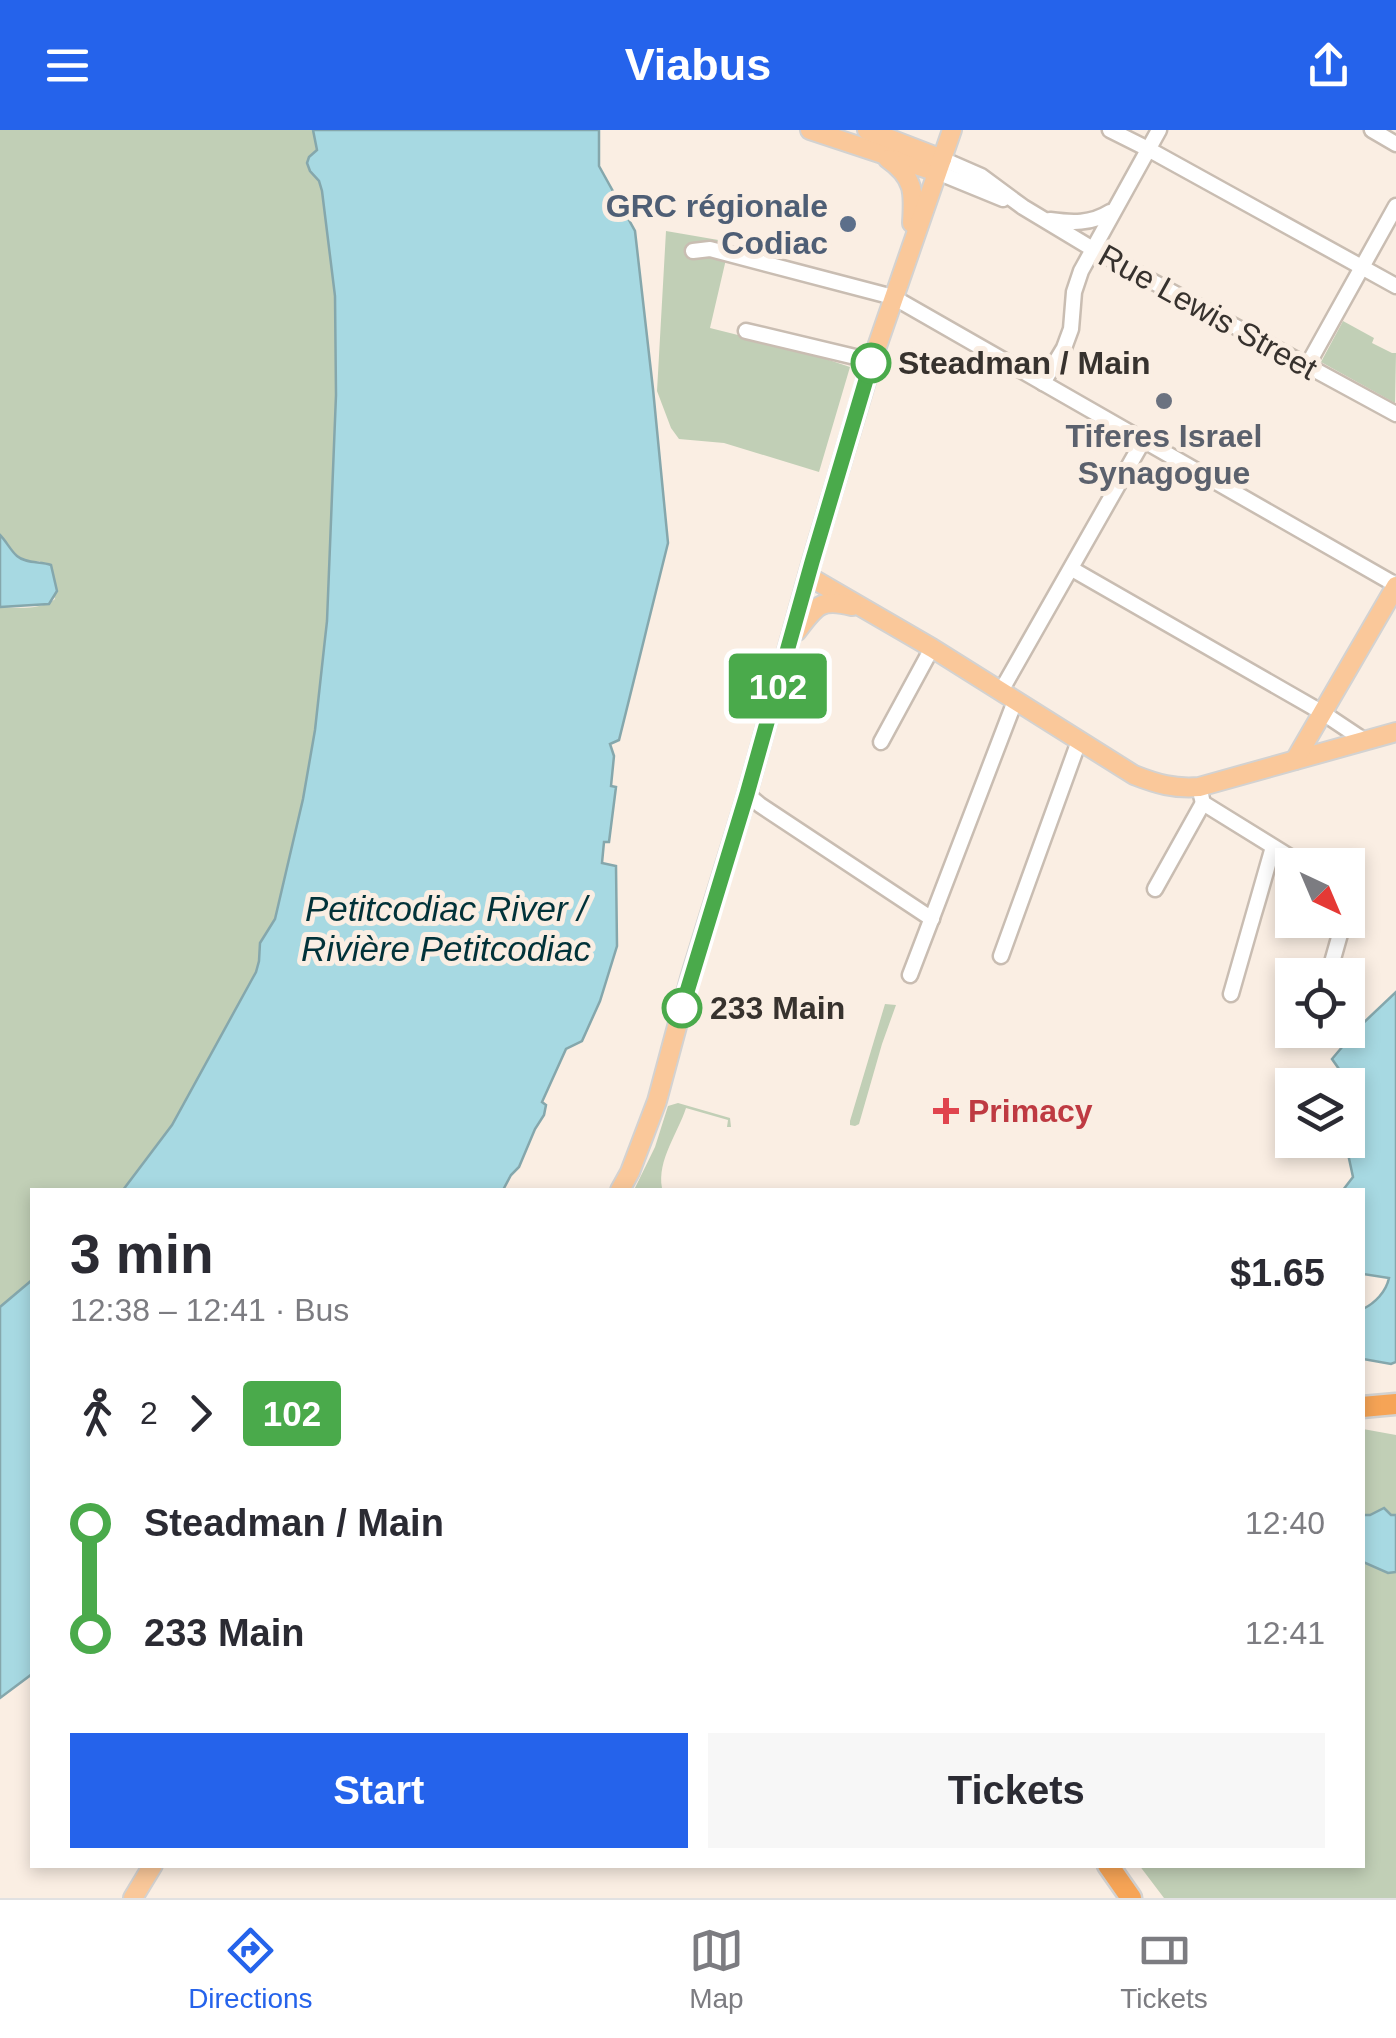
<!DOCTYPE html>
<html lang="en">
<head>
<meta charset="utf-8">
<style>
	:root { --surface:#fff; --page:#f7f7f7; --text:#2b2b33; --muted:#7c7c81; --line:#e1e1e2; --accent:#2563eb }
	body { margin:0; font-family:Arial,sans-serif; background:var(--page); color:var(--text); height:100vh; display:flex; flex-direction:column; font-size:38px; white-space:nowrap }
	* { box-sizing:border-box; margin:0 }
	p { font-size:32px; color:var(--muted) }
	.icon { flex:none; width:55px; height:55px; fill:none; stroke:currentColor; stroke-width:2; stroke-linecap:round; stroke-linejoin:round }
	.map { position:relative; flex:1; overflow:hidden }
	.details { position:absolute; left:30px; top:1058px; width:1335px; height:680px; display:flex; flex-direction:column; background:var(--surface); border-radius:0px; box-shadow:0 5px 15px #0003 }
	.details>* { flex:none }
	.badge { padding:0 20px; border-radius:8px; font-size:35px; line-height:65px }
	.needle { width:65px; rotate:136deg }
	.fabs { position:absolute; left:1275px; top:718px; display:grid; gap:20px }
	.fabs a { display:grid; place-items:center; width:90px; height:90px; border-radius:0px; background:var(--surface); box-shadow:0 5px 15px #0003; font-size:50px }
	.map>.badge { position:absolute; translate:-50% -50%; box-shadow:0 0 0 5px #fff }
	.legs { display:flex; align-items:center; gap:15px; height:110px; padding:0 40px; font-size:32px }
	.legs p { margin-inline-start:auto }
	.summary { display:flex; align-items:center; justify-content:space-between; height:170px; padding:0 40px }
	h1 { font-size:55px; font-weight:700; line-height:75px }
	.cta { display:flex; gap:20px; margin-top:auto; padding:20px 40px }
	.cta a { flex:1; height:115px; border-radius:0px; background:var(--accent); color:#fff; font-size:40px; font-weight:700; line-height:115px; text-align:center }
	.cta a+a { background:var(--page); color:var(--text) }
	ul { padding:0 40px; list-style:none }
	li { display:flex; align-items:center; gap:35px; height:110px; font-size:38px }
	li i { display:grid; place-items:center; width:15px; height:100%; margin:0 12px; background:currentColor }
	li i::after { content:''; width:25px; height:25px; margin:-12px; border:8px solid; border-radius:50%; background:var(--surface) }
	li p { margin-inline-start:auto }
	li:first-child i { background:linear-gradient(#0000 50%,currentColor 0) }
	li:last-child i { background:linear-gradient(currentColor 50%,#0000 0) }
	header { display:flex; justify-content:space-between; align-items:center; height:130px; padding:0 40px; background:var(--accent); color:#fff; font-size:45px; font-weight:700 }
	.tab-bar { display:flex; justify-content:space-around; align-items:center; height:140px; border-top:2px solid var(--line); background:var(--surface); font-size:28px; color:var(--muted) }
	.tab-bar a { display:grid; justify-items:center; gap:5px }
	.tab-bar .active { color:var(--accent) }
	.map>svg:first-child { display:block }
	.green { fill:#c1cfb6 }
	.water { fill:#a7d9e2; stroke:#85a7ac; stroke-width:2.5 }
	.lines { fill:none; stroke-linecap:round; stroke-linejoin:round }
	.minor-casing { stroke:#c9bdb2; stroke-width:19 }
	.major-casing { stroke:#d3d2d1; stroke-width:22 }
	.highway-casing { stroke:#d3d2d1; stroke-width:25 }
	.minor { stroke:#fff; stroke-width:14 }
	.major { stroke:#fac89a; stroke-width:18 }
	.highway { stroke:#f6a456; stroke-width:20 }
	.line-1-casing { stroke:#fff; stroke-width:22 }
	.line-1 { stroke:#4aaa4b; stroke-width:15 }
	.service-dot { fill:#5c6f8a; stroke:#faeee3; stroke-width:4 }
	.stop-1-dot { fill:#fff; stroke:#4aaa4b; stroke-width:5 }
	.worship-dot { fill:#6b7280; stroke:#faeee3; stroke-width:4 }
	.health-dot { fill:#e0444e; stroke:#faeee3; stroke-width:4 }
	.labels { text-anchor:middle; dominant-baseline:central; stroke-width:10; stroke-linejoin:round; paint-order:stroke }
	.service-label { font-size:32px; font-weight:bold; fill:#4e5e75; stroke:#faeee3; text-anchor:end }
	.street-label { font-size:32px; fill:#37322e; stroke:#faeee3 }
	.stop-label { font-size:32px; font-weight:bold; fill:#37322e; stroke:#faeee3; text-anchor:start }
	.worship-label { font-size:32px; font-weight:bold; fill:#5b616d; stroke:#faeee3 }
	.health-label { font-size:32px; font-weight:bold; fill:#be3a42; stroke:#faeee3; text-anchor:start }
	.water-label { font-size:35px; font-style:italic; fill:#013239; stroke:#faeee3 }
</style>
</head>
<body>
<header><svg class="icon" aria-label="menu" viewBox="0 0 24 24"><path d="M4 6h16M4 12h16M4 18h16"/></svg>Viabus<svg class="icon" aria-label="share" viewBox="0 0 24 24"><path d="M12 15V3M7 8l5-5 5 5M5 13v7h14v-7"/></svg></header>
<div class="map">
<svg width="1396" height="1768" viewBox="0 0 1396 1768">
	<rect width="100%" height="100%" fill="#faeee3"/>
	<g class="green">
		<path d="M0,0h313l4,21 -8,6c3,13 10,22 13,34l13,105 1,99 -9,226 -12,109 -12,69 -28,120 -15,24 -1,18 -3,11 -84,154 -49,64h-91v90l-32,27v-700c17,1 42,3 55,-8l-15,-38c-24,2 -25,-11 -40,-26z"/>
		<polygon points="666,101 730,112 710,198 802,221 850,237 819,342 724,313 679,309 671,298 657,261"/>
		<polygon points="1343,191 1374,208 1372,213 1392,223 1396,223 1395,273 1321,232"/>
		<polygon points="885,874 896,875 882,914 859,994 855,996 850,995 850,991"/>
		<path d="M678,973l52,15 1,9h-4l1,-7 -42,-12c-8,25 -29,52 -24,80l4,2h-32l21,-43 13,-41z"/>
		<polygon points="1363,1299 1396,1305 1396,1385 1363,1385"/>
		<polygon points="1363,1432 1388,1443 1396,1442 1396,1768 1164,1768 1139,1735 1362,1735"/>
	</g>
	<g class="water">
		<polygon points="313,0 599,0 599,36 635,101 653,259 668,413 619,610 610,614 614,626 611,656 616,657 609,712 604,712 602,733 616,736 617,816 600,871 582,911 566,919 542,972 546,975 544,985 535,999 519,1037 511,1045 503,1060 123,1060 172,995 256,842 259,831 260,813 275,789 303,669 315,600 327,491 336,265 335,166 322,61 319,51 310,41 307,33 309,27 317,20"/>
		<path d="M0,405c6,6 11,16 17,21 9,8 24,5 34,9l6,26 -8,13 -49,3z"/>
		<path d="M1396,862v370l-5,2 -28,-5v-50c12,-6 23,-17 26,-31l-26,-4 -1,-84h-19l10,-13 -8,-37h3v-55h-7l5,-6 -14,-20 27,-32z"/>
		<polygon points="32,1150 32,1544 0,1568 0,1177"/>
		<polygon points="1384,1378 1391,1385 1396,1385 1396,1442 1388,1443 1363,1432 1363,1385 1370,1385"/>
	</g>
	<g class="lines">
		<g class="minor-casing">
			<g id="minor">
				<polyline points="1110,0 1148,19 1396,156"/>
				<polyline points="1372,0 1396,14"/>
				<polyline points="942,29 981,46 1023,77 1091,118 1396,284"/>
				<polyline points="937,42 1003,69"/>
				<path d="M1050,90c22,3 41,4 60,-8"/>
				<polyline points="693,121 710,119 893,167 1396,455"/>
				<polyline points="746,201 872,231"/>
				<polyline points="1307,236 1396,76"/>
				<polyline points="1043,253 1064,218 1071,199 1074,162 1081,141 1159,0"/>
				<polyline points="1072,439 1323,583 1365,611"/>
				<polyline points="1001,561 1143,311"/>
				<polyline points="881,612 932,518"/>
				<polyline points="1199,657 1203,673 1303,735"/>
				<polyline points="747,664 760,675 932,789"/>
				<polyline points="1155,759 1203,673"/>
				<polyline points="1348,762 1350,763 1348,774"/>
				<polyline points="1001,826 1079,611"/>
				<polyline points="1329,843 1344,790"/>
				<polyline points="910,845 1015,571"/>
				<polyline points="1231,864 1273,717"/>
			</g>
		</g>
		<g class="major-casing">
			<g id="major">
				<polyline points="810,0 937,42"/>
				<polyline points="867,0 942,29"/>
				<path d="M888,29c27,19 26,34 24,64"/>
				<path d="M808,446l124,72 202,127c23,9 40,14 65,12l197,-55"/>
				<path d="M797,501c19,-25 23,-33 55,-25"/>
				<polyline points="1295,630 1396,456"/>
				<polyline points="620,1060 630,1042 657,971 690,848 747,664 812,431 872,231 952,0"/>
				<polyline points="133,1768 153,1735"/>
			</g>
		</g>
		<g class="highway-casing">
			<g id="highway">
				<polyline points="1362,1277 1396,1274"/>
				<polyline points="1108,1735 1131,1768"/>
			</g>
		</g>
		<use href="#minor" class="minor"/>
		<use href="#major" class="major"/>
		<use href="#highway" class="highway"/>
	</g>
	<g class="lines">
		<g class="line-1-casing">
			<polyline id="line-1" points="682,878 747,664 812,432 871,233"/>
		</g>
		<use href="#line-1" class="line-1"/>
	</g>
	<circle class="service-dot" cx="848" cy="94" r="10"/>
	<g class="stop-1-dot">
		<circle cx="871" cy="233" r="18"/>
		<circle cx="682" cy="878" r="18"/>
	</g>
	<circle class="worship-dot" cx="1164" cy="271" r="10"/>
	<path class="health-dot" d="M941 966h10v10h10v10h-10v10h-10v-10h-10v-10h10z"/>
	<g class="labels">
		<g class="service-label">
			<text x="828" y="76">GRC régionale<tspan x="828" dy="37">Codiac</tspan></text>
		</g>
		<g class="street-label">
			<text transform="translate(1208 182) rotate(29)">Rue Lewis Street</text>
		</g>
		<g class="stop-label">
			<text x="898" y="233">Steadman / Main</text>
			<text x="710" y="878">233 Main</text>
		</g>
		<g class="worship-label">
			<text x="1164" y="306">Tiferes Israel<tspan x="1164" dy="37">Synagogue</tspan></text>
		</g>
		<g class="health-label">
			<text x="968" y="981">Primacy</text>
		</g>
		<g class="water-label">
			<text x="446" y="778">Petitcodiac River /<tspan x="446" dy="40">Rivière Petitcodiac</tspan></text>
		</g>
	</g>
</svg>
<div class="fabs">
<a><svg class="needle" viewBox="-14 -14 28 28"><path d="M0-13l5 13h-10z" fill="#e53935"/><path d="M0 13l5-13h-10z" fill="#7c7c81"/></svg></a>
<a><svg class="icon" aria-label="locate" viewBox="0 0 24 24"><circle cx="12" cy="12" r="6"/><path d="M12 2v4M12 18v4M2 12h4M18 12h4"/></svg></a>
<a><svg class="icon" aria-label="layers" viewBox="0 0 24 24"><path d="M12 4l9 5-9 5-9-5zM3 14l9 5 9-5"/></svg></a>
</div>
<b class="badge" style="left:778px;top:556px;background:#4aaa4b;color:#fff">102</b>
<section class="details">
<div class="summary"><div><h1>3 min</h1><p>12:38 – 12:41 · Bus</p></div><b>$1.65</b></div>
<div class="legs"><svg class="icon" aria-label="walk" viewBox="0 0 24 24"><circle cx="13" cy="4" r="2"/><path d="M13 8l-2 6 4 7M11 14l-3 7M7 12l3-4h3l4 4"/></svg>2<svg class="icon" aria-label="forward" viewBox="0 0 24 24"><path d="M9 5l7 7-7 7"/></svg><b class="badge" style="background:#4aaa4b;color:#fff">102</b></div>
<ul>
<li><i style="color:#4aaa4b"></i><b>Steadman / Main</b><p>12:40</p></li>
<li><i style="color:#4aaa4b"></i><b>233 Main</b><p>12:41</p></li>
</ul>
<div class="cta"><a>Start</a><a>Tickets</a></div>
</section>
</div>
<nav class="tab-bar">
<a class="active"><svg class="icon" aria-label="directions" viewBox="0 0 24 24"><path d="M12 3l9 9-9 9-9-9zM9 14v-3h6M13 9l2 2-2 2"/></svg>Directions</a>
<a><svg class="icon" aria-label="map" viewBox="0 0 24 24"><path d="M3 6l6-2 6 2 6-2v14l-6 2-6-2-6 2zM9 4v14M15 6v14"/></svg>Map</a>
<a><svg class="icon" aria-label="tickets" viewBox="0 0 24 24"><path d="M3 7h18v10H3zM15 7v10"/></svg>Tickets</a>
</nav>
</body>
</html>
